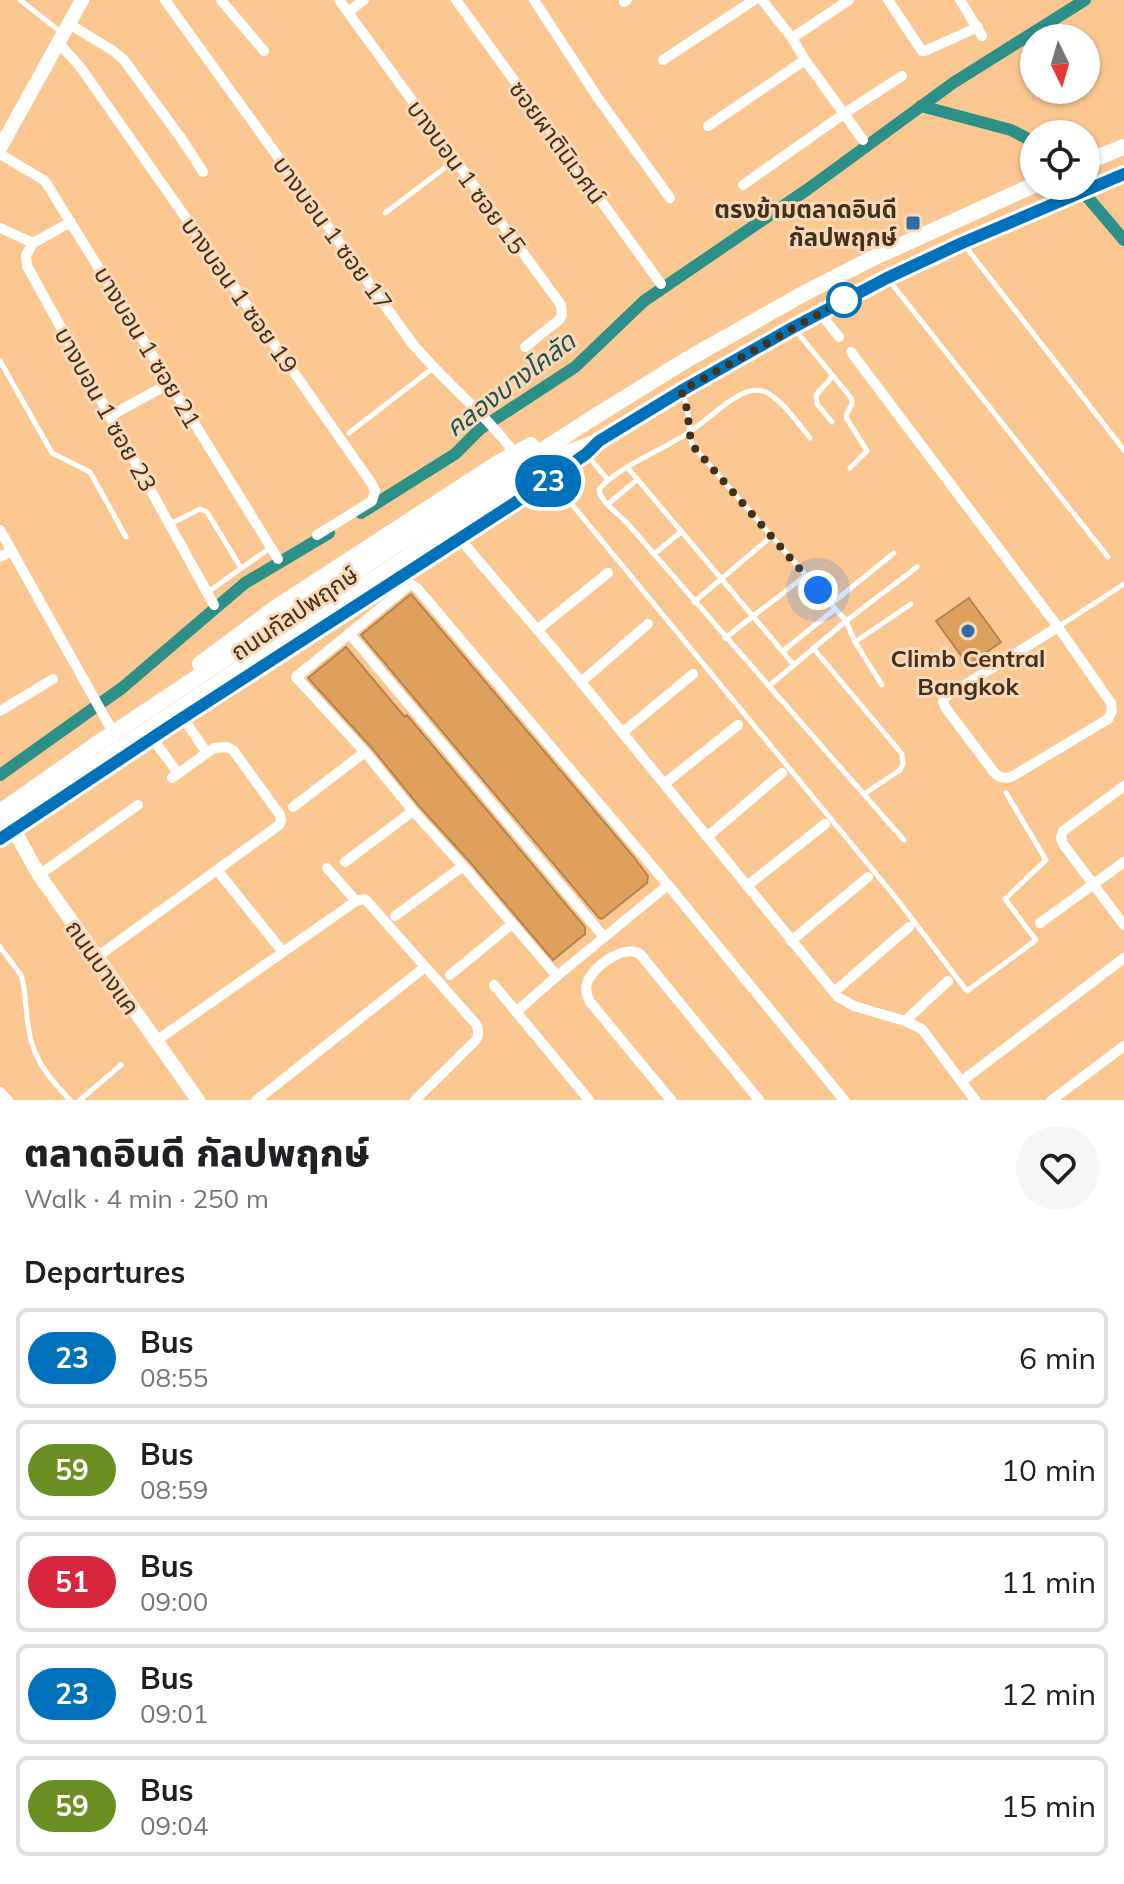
<!DOCTYPE html>
<html lang="en">
<head>
<meta charset="utf-8">
<style>
	:root { --surface:#fff; --page:#f6f6f6; --text:#202124; --muted:#757577; --line:#e0e0e0 }
	body { margin:0; font-family:Mulish,"Noto Sans Thai",sans-serif; background:var(--page); color:var(--text); height:100vh; display:flex; flex-direction:column; font-size:30px; white-space:nowrap }
	* { box-sizing:border-box; margin:0 }
	p { font-size:26px; color:var(--muted) }
	.icon { flex:none; width:44px; height:44px; fill:none; stroke:currentColor; stroke-width:2; stroke-linecap:round; stroke-linejoin:round }
	.map { position:relative; height:1100px; overflow:hidden }
	.details { display:flex; flex-direction:column; background:var(--surface); flex:1 }
	.details>* { flex:none }
	.badge { padding:0 16px; border-radius:26px; font-size:28px; line-height:52px }
	.needle { width:52px; rotate:175deg }
	.fabs { position:absolute; left:1020px; top:24px; display:grid; gap:16px }
	.fabs a { display:grid; place-items:center; width:80px; height:80px; border-radius:50%; background:var(--surface); box-shadow:0 2px 6px #0004; font-size:40px }
	.you { position:absolute; width:40px; height:40px; margin:-20px; border:6px solid #fff; border-radius:50%; background:#1a73e8; box-shadow:0 0 0 12px #1a73e833 }
	.map>.badge { position:absolute; translate:-50% -50%; box-shadow:0 0 0 4px #fff }
	h2 { padding:0 24px; font-size:30px; line-height:72px }
	.round { display:grid; place-items:center; flex:none; width:84px; height:84px; border-radius:42px; background:var(--page) }
	.summary { display:flex; align-items:center; justify-content:space-between; height:136px; padding:0 24px }
	h1 { font-size:38px; font-weight:800; line-height:60px }
	ul { padding:0; list-style:none }
	li { display:flex; align-items:center; gap:24px; height:100px; margin:0 16px 12px; padding:0 8px; border:4px solid var(--line); border-radius:12px }
	li div { flex:1 }
	li b { display:block; font-size:30px }
	li em { font-style:normal }
	li .badge { min-width:88px; font-weight:700; text-align:center }
	.map>svg:first-child { display:block }
	.lines { fill:none; stroke-linecap:round; stroke-linejoin:round }
	.canal { stroke:#2d9088; stroke-width:12 }
	.building { fill:#dea05c; stroke:#b48450; stroke-width:2 }
	.lane { stroke:#fff; stroke-width:5 }
	.street { stroke:#fff; stroke-width:10 }
	.secondary { stroke:#fff; stroke-width:14 }
	.primary { stroke:#fff; stroke-width:16 }
	.line-casing { stroke:#fff; stroke-width:18 }
	.line { stroke:#0072bc; stroke-width:12 }
	.walk { stroke:#45311b; stroke-width:8; stroke-dasharray:0 14.4 }
	.poi-dot { fill:#2e6ea4; stroke:#f8d9b9; stroke-width:3 }
	.stop-dot { fill:#fff; stroke:#0072bc; stroke-width:4 }
	.labels { text-anchor:middle; dominant-baseline:central; stroke-width:6; stroke-linejoin:round; paint-order:stroke }
	.street-label { font-size:24px; fill:#45311b; stroke:#f8d9b9 }
	.poi-label { font-size:24px; font-weight:bold; fill:#45311b; stroke:#f8d9b9; text-anchor:end }
	.water-label { font-size:26px; font-style:italic; fill:#1f5550; stroke:#f8d9b9 }
</style>
</head>
<body>
<div class="map">
<svg width="1124" height="1100" viewBox="0 0 1124 1100">
	<rect width="100%" height="100%" fill="#fac791"/>
	<g class="lines">
		<g class="canal">
			<polyline points="921,106 1011,130 1034,142"/>
			<polyline points="1078,186 1124,240"/>
			<polyline points="361,513 455,454 480,429 575,367 644,301 808,189 953,83 1085,0"/>
			<polyline points="0,775 122,688 245,583 329,533"/>
		</g>
	</g>
	<g class="building">
		<polygon points="411,594 633,856 648,876 647,883 602,919 599,918 361,635"/>
		<polygon points="969,598 1001,642 968,665 936,621"/>
		<polygon points="346,647 398,709 405,717 407,715 585,927 585,934 553,960 469,861 419,806 371,747 308,678"/>
	</g>
	<g class="lines">
		<g class="lane">
			<polyline points="20,0 62,33"/>
			<polyline points="385,213 454,161"/>
			<polyline points="965,246 1124,450"/>
			<polyline points="888,279 1108,557"/>
			<polyline points="796,331 852,399 852,404 846,415 847,419 867,451 850,468"/>
			<polyline points="0,361 52,453 90,472 126,537"/>
			<path d="M683,395c7,16 5,33 9,50l154,176 9,21 27,43"/>
			<polyline points="832,422 817,404 816,395 833,376"/>
			<polyline points="349,433 433,368"/>
			<polyline points="588,456 608,480"/>
			<polyline points="627,467 794,665"/>
			<polyline points="551,479 896,898 967,991 1036,940 1005,899 1046,860 1006,793"/>
			<polyline points="608,504 637,480"/>
			<polyline points="170,524 200,509 207,512 241,568"/>
			<polyline points="654,554 681,532"/>
			<polyline points="208,592 270,548"/>
			<polyline points="694,602 772,536"/>
			<polyline points="831,604 894,553"/>
			<polyline points="1058,627 1124,584"/>
			<polyline points="725,638 805,576"/>
			<polyline points="855,642 911,604"/>
			<polyline points="813,648 902,754 903,764 900,770 864,794"/>
			<polyline points="783,651 835,609"/>
			<path d="M769,686l-142,-163c-9,-10 -27,-21 -28,-34 24,-25 60,-37 89,-56 17,-11 32,-27 50,-37 7,-4 16,-7 24,-5 17,4 37,34 48,47"/>
			<polyline points="904,840 769,686 846,621 917,567"/>
			<path d="M0,947l21,28 2,7c4,23 3,49 12,70 7,18 22,34 35,48"/>
			<polyline points="80,1100 121,1065"/>
		</g>
		<g class="street">
			<path d="M165,0l247,343c32,39 73,70 103,111"/>
			<polyline points="221,0 264,51"/>
			<polyline points="339,0 561,305 562,315 559,320 525,347"/>
			<polyline points="456,0 661,284"/>
			<polyline points="534,0 600,101 670,198"/>
			<polyline points="762,0 792,38 805,60 863,140"/>
			<polyline points="888,0 922,51 925,51 978,27"/>
			<polyline points="960,0 982,36"/>
			<polyline points="624,2 627,0"/>
			<polyline points="348,12 364,0"/>
			<polyline points="69,24 112,50 124,60 183,141 203,172"/>
			<polyline points="792,38 849,0"/>
			<polyline points="58,42 81,68 372,484 375,491 372,501 317,535"/>
			<polyline points="663,60 754,0"/>
			<polyline points="708,126 805,60"/>
			<polyline points="0,154 45,181 278,559"/>
			<polyline points="743,185 845,113 902,76"/>
			<polyline points="0,228 33,243 26,255 27,266 214,605"/>
			<polyline points="33,243 71,222"/>
			<polyline points="820,313 839,337"/>
			<path d="M851,352l207,275 53,76 1,8 -4,8 -95,57c-8,4 -15,1 -20,-5l-48,-64 -2,-6 4,-5 111,-69"/>
			<polyline points="110,416 170,383"/>
			<polyline points="0,530 113,732"/>
			<polyline points="460,539 563,660 838,997 854,1006 905,1021 922,1029 975,1100"/>
			<polyline points="0,557 11,551"/>
			<polyline points="537,630 608,573"/>
			<polyline points="349,633 604,937"/>
			<polyline points="581,682 648,624"/>
			<polyline points="0,711 53,679"/>
			<polyline points="183,718 207,753"/>
			<polyline points="622,733 693,674"/>
			<polyline points="152,738 178,773"/>
			<polyline points="664,784 738,725"/>
			<polyline points="1124,786 1063,831 1061,837 1063,844 1124,925"/>
			<polyline points="293,807 365,752"/>
			<polyline points="707,837 782,773"/>
			<polyline points="345,862 413,811"/>
			<polyline points="327,868 356,901"/>
			<polyline points="217,870 282,951"/>
			<polyline points="39,875 138,805"/>
			<polyline points="747,886 825,824"/>
			<polyline points="395,916 463,866"/>
			<polyline points="1040,923 1124,862"/>
			<polyline points="791,941 868,877"/>
			<polyline points="97,957 279,825 281,821 280,815 233,750 227,747 214,748 172,778"/>
			<polyline points="450,975 512,924"/>
			<polyline points="557,976 463,866 413,811 365,752 296,677 408,586 412,585 417,588 668,885 844,1100"/>
			<polyline points="494,985 589,1100"/>
			<polyline points="834,992 909,927"/>
			<polyline points="516,1012 557,976 668,885"/>
			<polyline points="905,1021 948,981"/>
			<path d="M156,1041l200,-140 9,-2 111,125c3,7 3,10 0,16l-61,60"/>
			<polyline points="962,1081 1124,958"/>
			<polyline points="0,1092 8,1100"/>
			<polyline points="257,1100 425,967"/>
			<path d="M671,1100l-81,-98c-3,-6 -5,-13 -3,-19 6,-17 37,-39 53,-29l119,146"/>
			<polyline points="1052,1100 1124,1046"/>
		</g>
		<g class="secondary">
			<polyline points="0,148 82,0"/>
			<polyline points="14,830 39,875 198,1100"/>
		</g>
		<g class="primary">
			<polyline points="1086,162 1124,147"/>
			<polyline points="200,664 277,607 498,463 531,445"/>
			<polyline points="242,680 513,504 589,450"/>
			<polyline points="0,812 94,746 382,554 591,419 688,359 803,294 873,258 1034,185"/>
			<polyline points="0,828 559,456 599,441 738,358 887,278 962,243 1124,174"/>
		</g>
	</g>
	<g class="lines">
		<g class="line-casing">
			<polyline id="line" points="0,839 167,728 513,504 586,454 599,441 681,391 792,328 887,278 962,243 1124,174"/>
		</g>
		<use href="#line" class="line"/>
		<path class="walk" d="M818,590l-126,-145c-5,-20 -2,-35 -11,-54l163,-91"/>
	</g>
	<g class="poi-dot">
		<rect x="905" y="215" width="16" height="16" rx="4"/>
		<circle cx="968" cy="631" r="8"/>
	</g>
	<circle class="stop-dot" cx="844" cy="300" r="16"/>
	<g class="labels">
		<g class="street-label">
			<text transform="translate(558 142) rotate(54)">ซอยผาตินิเวศน์</text>
			<text transform="translate(467 177) rotate(54)">บางบอน 1 ซอย 15</text>
			<text transform="translate(333 233) rotate(54)">บางบอน 1 ซอย 17</text>
			<text transform="translate(240 295) rotate(55)">บางบอน 1 ซอย 19</text>
			<text transform="translate(148 347) rotate(59)">บางบอน 1 ซอย 21</text>
			<text transform="translate(106 409) rotate(61)">บางบอน 1 ซอย 23</text>
			<text transform="translate(294 613) rotate(-34)">ถนนกัลปพฤกษ์</text>
			<text transform="translate(103 967) rotate(55)">ถนนบางแค</text>
		</g>
		<g class="poi-label">
			<text x="897" y="209">ตรงข้ามตลาดอินดี<tspan x="897" dy="28">กัลปพฤกษ์</tspan></text>
			<text x="968" y="658" text-anchor="middle">Climb Central<tspan x="968" dy="28">Bangkok</tspan></text>
		</g>
		<g class="water-label">
			<text transform="translate(510 384) rotate(-37)">คลองบางโคลัด</text>
		</g>
	</g>
</svg>
<div class="fabs">
<a><svg class="needle" viewBox="-14 -14 28 28"><path d="M0-13l5 13h-10z" fill="#e53935"/><path d="M0 13l5-13h-10z" fill="#757577"/></svg></a>
<a><svg class="icon" aria-label="locate" viewBox="0 0 24 24"><circle cx="12" cy="12" r="6"/><path d="M12 2v4M12 18v4M2 12h4M18 12h4"/></svg></a>
</div>
<div class="you" style="left:818px;top:590px"></div>
<b class="badge" style="left:548px;top:481px;background:#0072bc;color:#fff">23</b>
</div>
<section class="details">
<div class="summary"><div><h1>ตลาดอินดี กัลปพฤกษ์</h1><p>Walk · 4 min · 250 m</p></div><a class="round"><svg class="icon" aria-label="heart" viewBox="0 0 24 24"><path d="M12 20l-8-8c-3-5 5-10 8-4 3-6 11-1 8 4z"/></svg></a></div>
<h2>Departures</h2>
<ul>
<li><span class="badge" style="background:#0072bc;color:#fff">23</span><div><b>Bus</b><p>08:55</p></div><em>6 min</em></li>
<li><span class="badge" style="background:#6b8e23;color:#fff">59</span><div><b>Bus</b><p>08:59</p></div><em>10 min</em></li>
<li><span class="badge" style="background:#d7263d;color:#fff">51</span><div><b>Bus</b><p>09:00</p></div><em>11 min</em></li>
<li><span class="badge" style="background:#0072bc;color:#fff">23</span><div><b>Bus</b><p>09:01</p></div><em>12 min</em></li>
<li><span class="badge" style="background:#6b8e23;color:#fff">59</span><div><b>Bus</b><p>09:04</p></div><em>15 min</em></li>
</ul>
</section>
</body>
</html>
